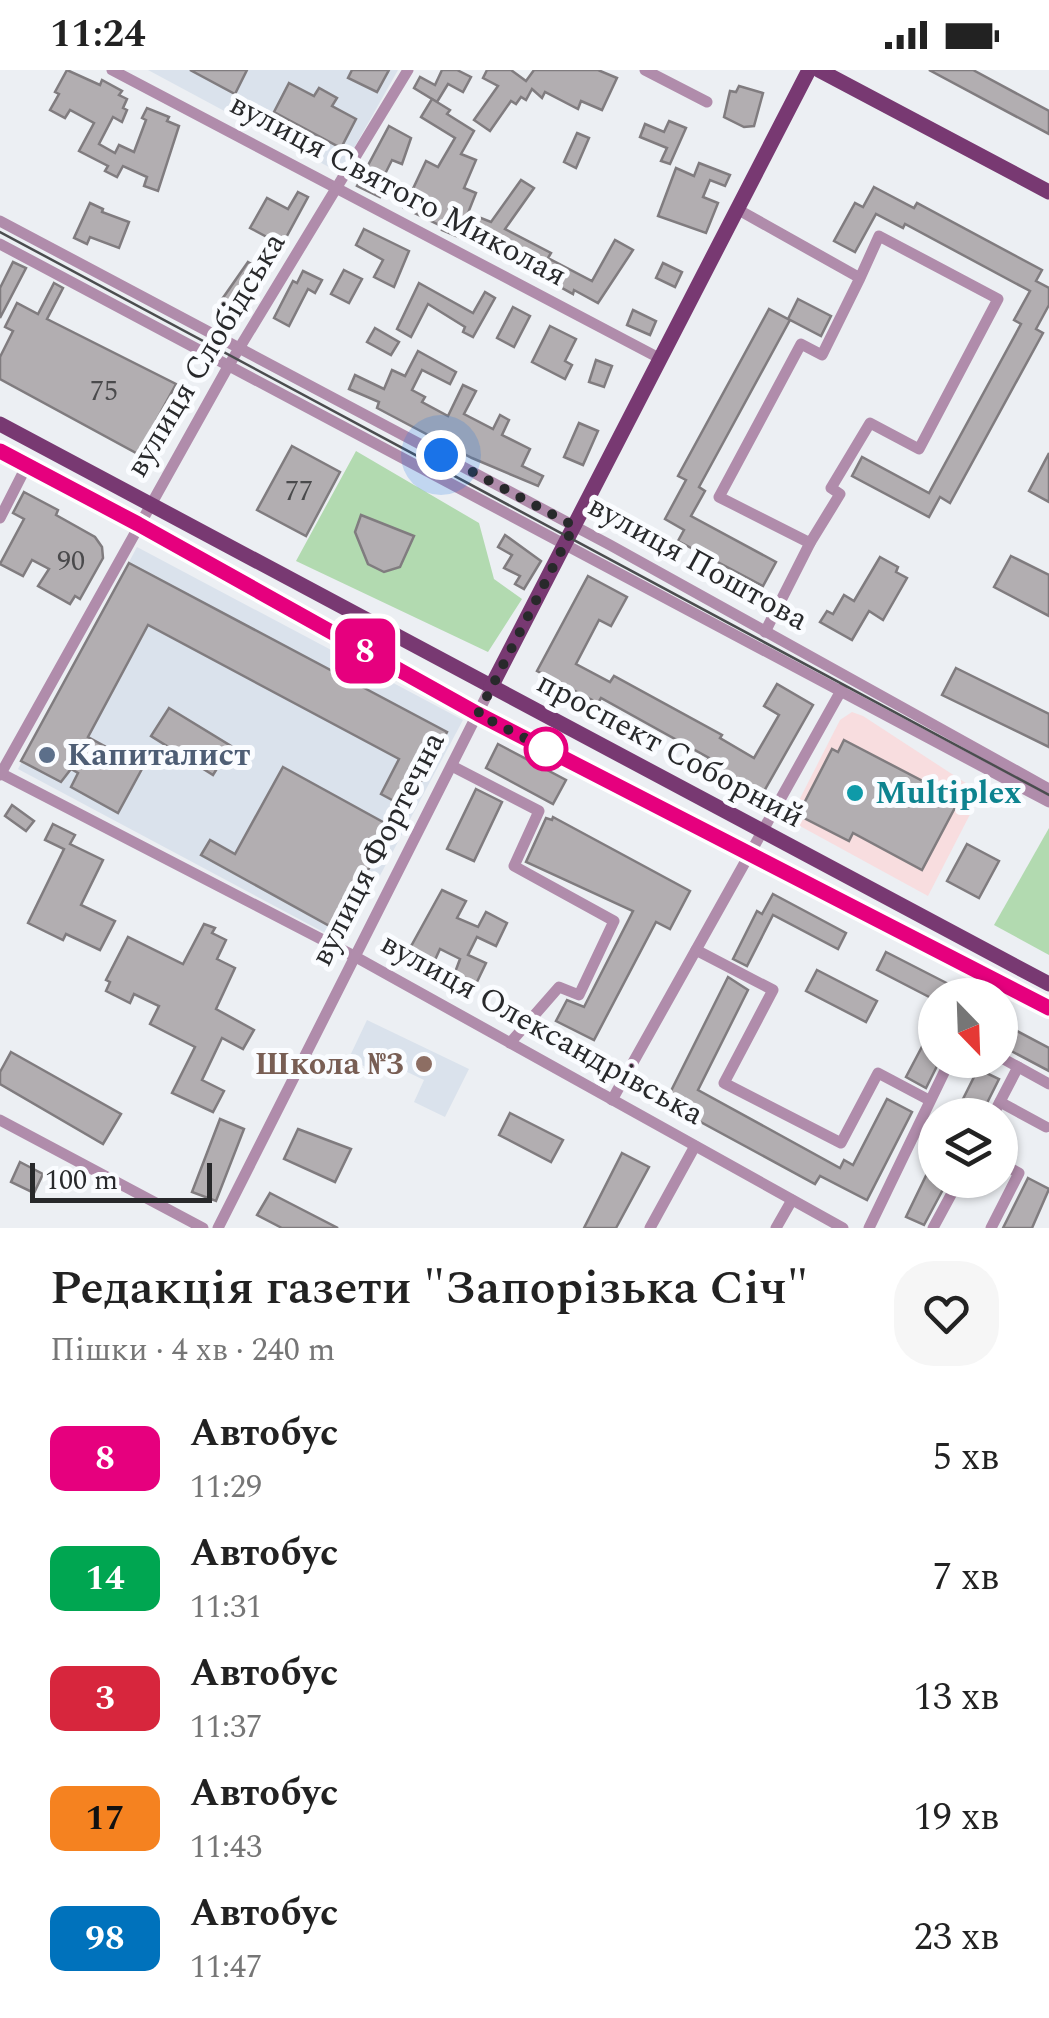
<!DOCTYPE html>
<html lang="uk">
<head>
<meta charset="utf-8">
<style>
	:root { --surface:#fff; --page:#f6f6f6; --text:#222; --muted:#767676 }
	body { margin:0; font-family:Spectral,serif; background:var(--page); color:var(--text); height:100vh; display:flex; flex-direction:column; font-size:38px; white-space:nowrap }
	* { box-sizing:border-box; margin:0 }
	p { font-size:32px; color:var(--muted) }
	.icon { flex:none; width:55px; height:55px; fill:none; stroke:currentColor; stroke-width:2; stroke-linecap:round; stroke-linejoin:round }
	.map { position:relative; height:1158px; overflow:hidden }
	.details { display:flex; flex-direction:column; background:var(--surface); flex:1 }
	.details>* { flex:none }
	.badge { padding:0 20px; border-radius:15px; font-size:35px; line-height:65px }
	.needle { width:65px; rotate:157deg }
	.tools { position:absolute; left:918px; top:908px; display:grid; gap:20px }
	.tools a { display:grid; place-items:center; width:100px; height:100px; border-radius:50%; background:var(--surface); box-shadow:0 2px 8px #0004; font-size:50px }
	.scale { position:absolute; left:30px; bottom:25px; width:182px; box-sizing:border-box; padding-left:10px; border:5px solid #28292b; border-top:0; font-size:28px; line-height:35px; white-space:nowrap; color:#28292b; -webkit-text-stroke:8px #fafcff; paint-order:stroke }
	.you { position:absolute; width:50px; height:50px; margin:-25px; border:8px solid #fff; border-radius:50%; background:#1a73e8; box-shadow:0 0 0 15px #1a73e833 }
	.map>.badge { position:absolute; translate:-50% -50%; box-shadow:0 0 0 5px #fff }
	.round { display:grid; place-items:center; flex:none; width:105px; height:105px; border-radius:40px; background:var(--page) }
	.summary { display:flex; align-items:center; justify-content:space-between; height:170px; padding:0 50px }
	h1 { font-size:48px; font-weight:600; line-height:75px }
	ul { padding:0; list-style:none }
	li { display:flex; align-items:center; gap:30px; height:120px; padding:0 50px }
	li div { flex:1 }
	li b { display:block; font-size:38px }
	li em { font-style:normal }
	li .badge { min-width:110px; font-weight:700; text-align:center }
	.status { display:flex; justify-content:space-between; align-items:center; height:70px; padding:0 50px; background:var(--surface); direction:ltr }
	.status svg { height:28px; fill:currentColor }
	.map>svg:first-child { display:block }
	.commercial { fill:#f8dddf }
	.built { fill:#dae2ec }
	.green { fill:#b2dab0 }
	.building { fill:#b2aeb1; stroke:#807c7f; stroke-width:2.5 }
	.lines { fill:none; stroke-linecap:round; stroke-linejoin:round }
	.minor { stroke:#b08cab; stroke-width:11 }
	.major { stroke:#783972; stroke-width:15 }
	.tram { stroke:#4b4d4f; stroke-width:2.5 }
	.line-casing { stroke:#fff; stroke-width:22 }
	.line { stroke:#e6007e; stroke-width:15 }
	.walk { stroke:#28292b; stroke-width:10; stroke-dasharray:0 18 }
	.stop-dot { fill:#fff; stroke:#e6007e; stroke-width:5 }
	.service-dot { fill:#5c6f8a; stroke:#fafcff; stroke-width:4 }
	.culture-dot { fill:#0f9aa8; stroke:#fafcff; stroke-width:4 }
	.education-dot { fill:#8d6e63; stroke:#fafcff; stroke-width:4 }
	.labels { text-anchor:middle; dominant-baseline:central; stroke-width:10; stroke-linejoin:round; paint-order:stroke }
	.number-label { font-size:28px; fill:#4a4a4c }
	.street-label { font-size:32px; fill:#28292b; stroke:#fafcff }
	.service-label { font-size:32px; font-weight:bold; fill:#4e5e75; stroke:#fafcff; text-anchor:start }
	.culture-label { font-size:32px; font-weight:bold; fill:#0d838f; stroke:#fafcff; text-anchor:start }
	.education-label { font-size:32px; font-weight:bold; fill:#785e54; stroke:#fafcff; text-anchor:end }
</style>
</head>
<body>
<div class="status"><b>11:24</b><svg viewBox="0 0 49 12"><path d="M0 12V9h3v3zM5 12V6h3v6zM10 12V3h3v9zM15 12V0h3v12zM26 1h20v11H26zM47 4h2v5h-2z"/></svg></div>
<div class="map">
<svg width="1049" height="1158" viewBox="0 0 1049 1158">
	<rect width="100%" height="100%" fill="#eceff3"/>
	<polygon class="commercial" points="852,642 863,646 981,723 928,826 789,750 840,650"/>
	<g class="built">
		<polygon points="148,0 398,0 340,103"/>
		<polygon points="137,477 463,650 344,873 18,699"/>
		<polygon points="367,950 469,999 445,1047 414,1032 424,1010 378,988 371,1000 349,988"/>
	</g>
	<g class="green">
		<polygon points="356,381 479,453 494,509 522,529 488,582 296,491"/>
		<polygon points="1049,758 1049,885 994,855"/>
	</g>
	<g class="building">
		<polygon points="67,0 100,15 102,10 122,21 119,25 127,29 123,38 127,40 122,52 113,47 99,74 115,83 119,75 134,82 146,50 142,48 147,38 169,47 167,51 179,56 158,121 144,116 147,107 123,96 117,107 105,101 108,96 79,81 94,53 70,40 65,48 50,40 59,24 55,22"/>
		<polygon points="190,0 247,0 235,24"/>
		<polygon points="352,0 389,0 377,22 348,8"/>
		<polygon points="442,0 457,0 471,7 463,22 448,14 437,32 414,18 420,7 435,15"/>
		<polygon points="487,0 511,0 526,11 534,0 598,0 617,8 602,40 581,31 578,39 545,22 542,28 532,19 526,30 521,27 516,34 511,31 490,61 474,50 498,16 483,8"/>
		<polygon points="929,0 973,0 1049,41 1049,64"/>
		<polygon points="289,13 314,26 319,18 337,28 332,36 356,49 341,78 274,42"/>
		<polygon points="739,16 763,23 754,56 744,57 724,47 730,21 736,22"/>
		<polygon points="432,29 450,40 447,44 474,61 461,84 476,90 464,118 476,123 468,143 491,152 521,110 534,118 505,159 551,183 548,188 592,211 615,170 633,180 598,233 574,220 573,224 472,168 470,172 442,160 443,157 404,138 426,91 438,97 455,68 421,47"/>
		<polygon points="669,51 686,58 670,94 661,91 667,78 640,67 645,54 664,62"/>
		<polygon points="389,56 411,68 402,94 392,90 381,112 386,115 380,127 357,116"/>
		<polygon points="577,63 589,68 576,98 564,92"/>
		<polygon points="699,93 730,105 725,116 710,110 703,127 718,133 706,163 658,146 676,98 694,106"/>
		<polygon points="874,117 914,138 917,133 1042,200 1036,211 1049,218 1049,235 1036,259 1043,263 950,433 940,427 929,447 852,406 862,387 929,423 1021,254 1014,250 1030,221 905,154 903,158 876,144 855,182 834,171 855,133 863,137"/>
		<polygon points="298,122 308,127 282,175 250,158 267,128 288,139"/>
		<polygon points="90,133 103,139 102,142 129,152 119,178 90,167 87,174 74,168"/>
		<polygon points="364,159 409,181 394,217 374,207 383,190 356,175"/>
		<polygon points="13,192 26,198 0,248 0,218"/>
		<polygon points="248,192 264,201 233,254 217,245 221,237 218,235"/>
		<polygon points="663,193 682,202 675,217 656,208"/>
		<polygon points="344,200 362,209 349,233 331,224"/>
		<polygon points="303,201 322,210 315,223 308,219 289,256 274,248 293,211 297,213"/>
		<polygon points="54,213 63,218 47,249 176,314 138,384 0,309 0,287 13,261 5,257 17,233 38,244"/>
		<polygon points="419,213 473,243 485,222 495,228 473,267 463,262 465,257 428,234 411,267 397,259"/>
		<polygon points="798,229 831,246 821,266 790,250 699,417 705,421 691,446 776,492 763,516 678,471 684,460 665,449 686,410 678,406 769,239 788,249"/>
		<polygon points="513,237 530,246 514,277 497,268"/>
		<polygon points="633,240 656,251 650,265 627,255"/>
		<polygon points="550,256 576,269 565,291 572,295 565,309 532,292"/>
		<polygon points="375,258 399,272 391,285 367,272"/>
		<polygon points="418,281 456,302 450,314 422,300 412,320 425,327 422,332 448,346 463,315 476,321 464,344 493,359 500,345 509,350 502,365 530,379 522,396 543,406 538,416 472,388 377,338 379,332 349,319 355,305 384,319 392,300 405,306"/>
		<polygon points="596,290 612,296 604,317 589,312"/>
		<polygon points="579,353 598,361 583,395 564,387"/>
		<polygon points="292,376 340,402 306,466 257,440"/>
		<polygon points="1049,383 1049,432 1029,421"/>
		<polygon points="24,422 58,440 56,445 95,467 102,477 103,488 80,529 75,526 70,534 38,516 49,499 32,490 23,506 0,494 24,449 13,443"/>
		<polygon points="361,445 414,466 400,497 384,502 368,494 355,462"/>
		<polygon points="505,465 541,491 524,519 515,514 520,506 504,498 512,485 498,477"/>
		<polygon points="1011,486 1049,505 1049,546 994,517"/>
		<polygon points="880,487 898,497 896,502 907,508 883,550 869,541 852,570 820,552 827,541 833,544 844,525 854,531"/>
		<polygon points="129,493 447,662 407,738 381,724 399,689 148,555 88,667 143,697 118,743 71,717 78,703 71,699 61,712 21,691"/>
		<polygon points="588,506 627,527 611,556 599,550 576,594 610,612 614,606 722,665 720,668 754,688 779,645 764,636 777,614 813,635 763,723 707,691 709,688 601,628 598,633 537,601"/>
		<polygon points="956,598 1049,644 1049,677 942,625"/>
		<polygon points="169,638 231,676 213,705 151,666"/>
		<polygon points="844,670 959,730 922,800 853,763 849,771 798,745 832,679 838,682"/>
		<polygon points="498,674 566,710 553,734 486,698"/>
		<polygon points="283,697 392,757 335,859 201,785 210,770 235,784"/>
		<polygon points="476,719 502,732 474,791 447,779"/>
		<polygon points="12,735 34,751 26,761 5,746"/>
		<polygon points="553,747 690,821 670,859 656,852 594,970 556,951 567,930 584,937 633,841 526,792 546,748 552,750"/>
		<polygon points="53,754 75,765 70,774 103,790 81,835 115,851 100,880 66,864 63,870 28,853 64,779 45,770"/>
		<polygon points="967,774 999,791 979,828 947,811"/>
		<polygon points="442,820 466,831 457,848 478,857 486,842 507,853 496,876 477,867 468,885 486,893 476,914 454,905 460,889 440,879 434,892 409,880"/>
		<polygon points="773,824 846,863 838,879 773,845 747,896 733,889 757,841 762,844"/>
		<polygon points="204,854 215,858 212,863 226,870 217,889 235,898 216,939 254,960 243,979 222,968 202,1010 224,1021 213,1042 172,1023 195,977 150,954 159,936 134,924 130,933 106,921 110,912 106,910 128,867 183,894"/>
		<polygon points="886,882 970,925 935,925 935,930 877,900"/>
		<polygon points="817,900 877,931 866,952 806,921"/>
		<polygon points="728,907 748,920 698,1020 840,1098 844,1090 853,1095 887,1029 912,1042 867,1130 820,1106 815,1114 697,1050 702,1041 669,1025"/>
		<polygon points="935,952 935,990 940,990 926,1018 906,1007"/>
		<polygon points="1000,952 1049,978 1049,1001 1000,975"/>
		<polygon points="11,982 121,1044 103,1074 0,1014 0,1002"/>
		<polygon points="978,999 999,1009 981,1045 955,1045"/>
		<polygon points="510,1043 563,1070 551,1092 499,1065"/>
		<polygon points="220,1049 244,1059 216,1131 192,1122"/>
		<polygon points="298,1059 351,1079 335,1112 284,1089"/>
		<polygon points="622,1083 649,1097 616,1158 584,1158"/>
		<polygon points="935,1087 935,1110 948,1110 924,1155 906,1147"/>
		<polygon points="20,1092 43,1104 34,1123 11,1112"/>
		<polygon points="1028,1108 1049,1119 1032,1158 1003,1158"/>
		<polygon points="270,1123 338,1158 282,1158 257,1145"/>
	</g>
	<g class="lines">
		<g class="minor">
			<polyline points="112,0 659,288"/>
			<polyline points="645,0 707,32"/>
			<polyline points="737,139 860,208 879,166 998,229 919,379 870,353 831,418 840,424 810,473 719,427 801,274 822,285 860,208"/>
			<polyline points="0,151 610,475 1049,719"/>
			<polyline points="0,174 1049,732"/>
			<polyline points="0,448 27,395"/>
			<polyline points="765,562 810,473"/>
			<polyline points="452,696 539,741 514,796 614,851 579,925 559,917 510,973"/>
			<polyline points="0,703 354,886 843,1158"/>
			<polyline points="0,705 229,295 408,0"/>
			<polyline points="696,880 773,920 724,1013 841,1073 878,1003 929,1030"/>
			<polyline points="984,925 993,908"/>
			<polyline points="1000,987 1049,1014"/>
			<polyline points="612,1030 842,619"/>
			<polyline points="1000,1032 1046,1057"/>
			<polyline points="993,1045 1018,997"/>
			<polyline points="0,1050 203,1158"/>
			<polyline points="218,1158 491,617"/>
			<polyline points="650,1158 695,1076"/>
			<polyline points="776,1158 792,1130"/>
			<polyline points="869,1158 950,990"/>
			<polyline points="933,1158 959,1110"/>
			<polyline points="991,1158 1019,1103 1000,1093"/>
		</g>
		<g class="major">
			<polyline points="819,0 1049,122"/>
			<polyline points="0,354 1049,914"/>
			<polyline points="0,381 138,454 479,644 1049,938"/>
			<polyline points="491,617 809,0"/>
		</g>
		<polyline class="tram" points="0,162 1049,725"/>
	</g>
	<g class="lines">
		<g class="line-casing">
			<polyline id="line" points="0,381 138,454 478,644 1049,938"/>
		</g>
		<use href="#line" class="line"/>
		<polyline class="walk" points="441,385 574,456 478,644 546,679"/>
	</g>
	<circle class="stop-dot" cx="546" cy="679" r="20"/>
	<circle class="service-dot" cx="47" cy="685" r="10"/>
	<circle class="culture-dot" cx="855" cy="723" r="10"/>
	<circle class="education-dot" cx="424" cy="994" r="10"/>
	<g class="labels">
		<g class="number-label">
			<text x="104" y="321">75</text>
			<text x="299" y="421">77</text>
			<text x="71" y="491">90</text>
		</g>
		<g class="street-label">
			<text transform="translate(398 120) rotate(28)">вулиця Святого Миколая</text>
			<text transform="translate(206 285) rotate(-59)">вулиця Слобідська</text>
			<text transform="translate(698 493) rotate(29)">вулиця Поштова</text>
			<text transform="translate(670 680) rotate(28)">проспект Соборний</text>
			<text transform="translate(378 779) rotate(-63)">вулиця Фортечна</text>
			<text transform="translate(542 959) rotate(29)">вулиця Олександрівська</text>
		</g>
		<g class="service-label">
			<text x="67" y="685">Капиталист</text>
		</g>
		<g class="culture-label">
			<text x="875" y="723">Multiplex</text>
		</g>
		<g class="education-label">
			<text x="404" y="994">Школа №3</text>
		</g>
	</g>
</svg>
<div class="tools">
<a><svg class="needle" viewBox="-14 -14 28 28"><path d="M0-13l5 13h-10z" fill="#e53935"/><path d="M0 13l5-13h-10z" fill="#767676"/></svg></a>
<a><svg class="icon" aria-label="layers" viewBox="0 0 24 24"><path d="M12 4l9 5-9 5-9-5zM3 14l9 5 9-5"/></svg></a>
</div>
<div class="scale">100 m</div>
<div class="you" style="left:441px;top:385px"></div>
<b class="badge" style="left:365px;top:581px;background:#e6007e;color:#fff">8</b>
</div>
<section class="details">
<div class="summary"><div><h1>Редакція газети &quot;Запорізька Січ&quot;</h1><p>Пішки · 4 хв · 240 m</p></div><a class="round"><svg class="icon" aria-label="heart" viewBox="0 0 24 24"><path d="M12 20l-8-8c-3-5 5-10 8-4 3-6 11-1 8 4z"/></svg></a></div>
<ul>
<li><span class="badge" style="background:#e6007e;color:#fff">8</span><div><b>Автобус</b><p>11:29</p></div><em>5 хв</em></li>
<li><span class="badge" style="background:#00a651;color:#fff">14</span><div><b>Автобус</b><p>11:31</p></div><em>7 хв</em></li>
<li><span class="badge" style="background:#d7263d;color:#fff">3</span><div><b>Автобус</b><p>11:37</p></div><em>13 хв</em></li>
<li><span class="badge" style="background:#f58220;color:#111">17</span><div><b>Автобус</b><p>11:43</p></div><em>19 хв</em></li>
<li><span class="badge" style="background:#0072bc;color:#fff">98</span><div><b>Автобус</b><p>11:47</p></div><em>23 хв</em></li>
</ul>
</section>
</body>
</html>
